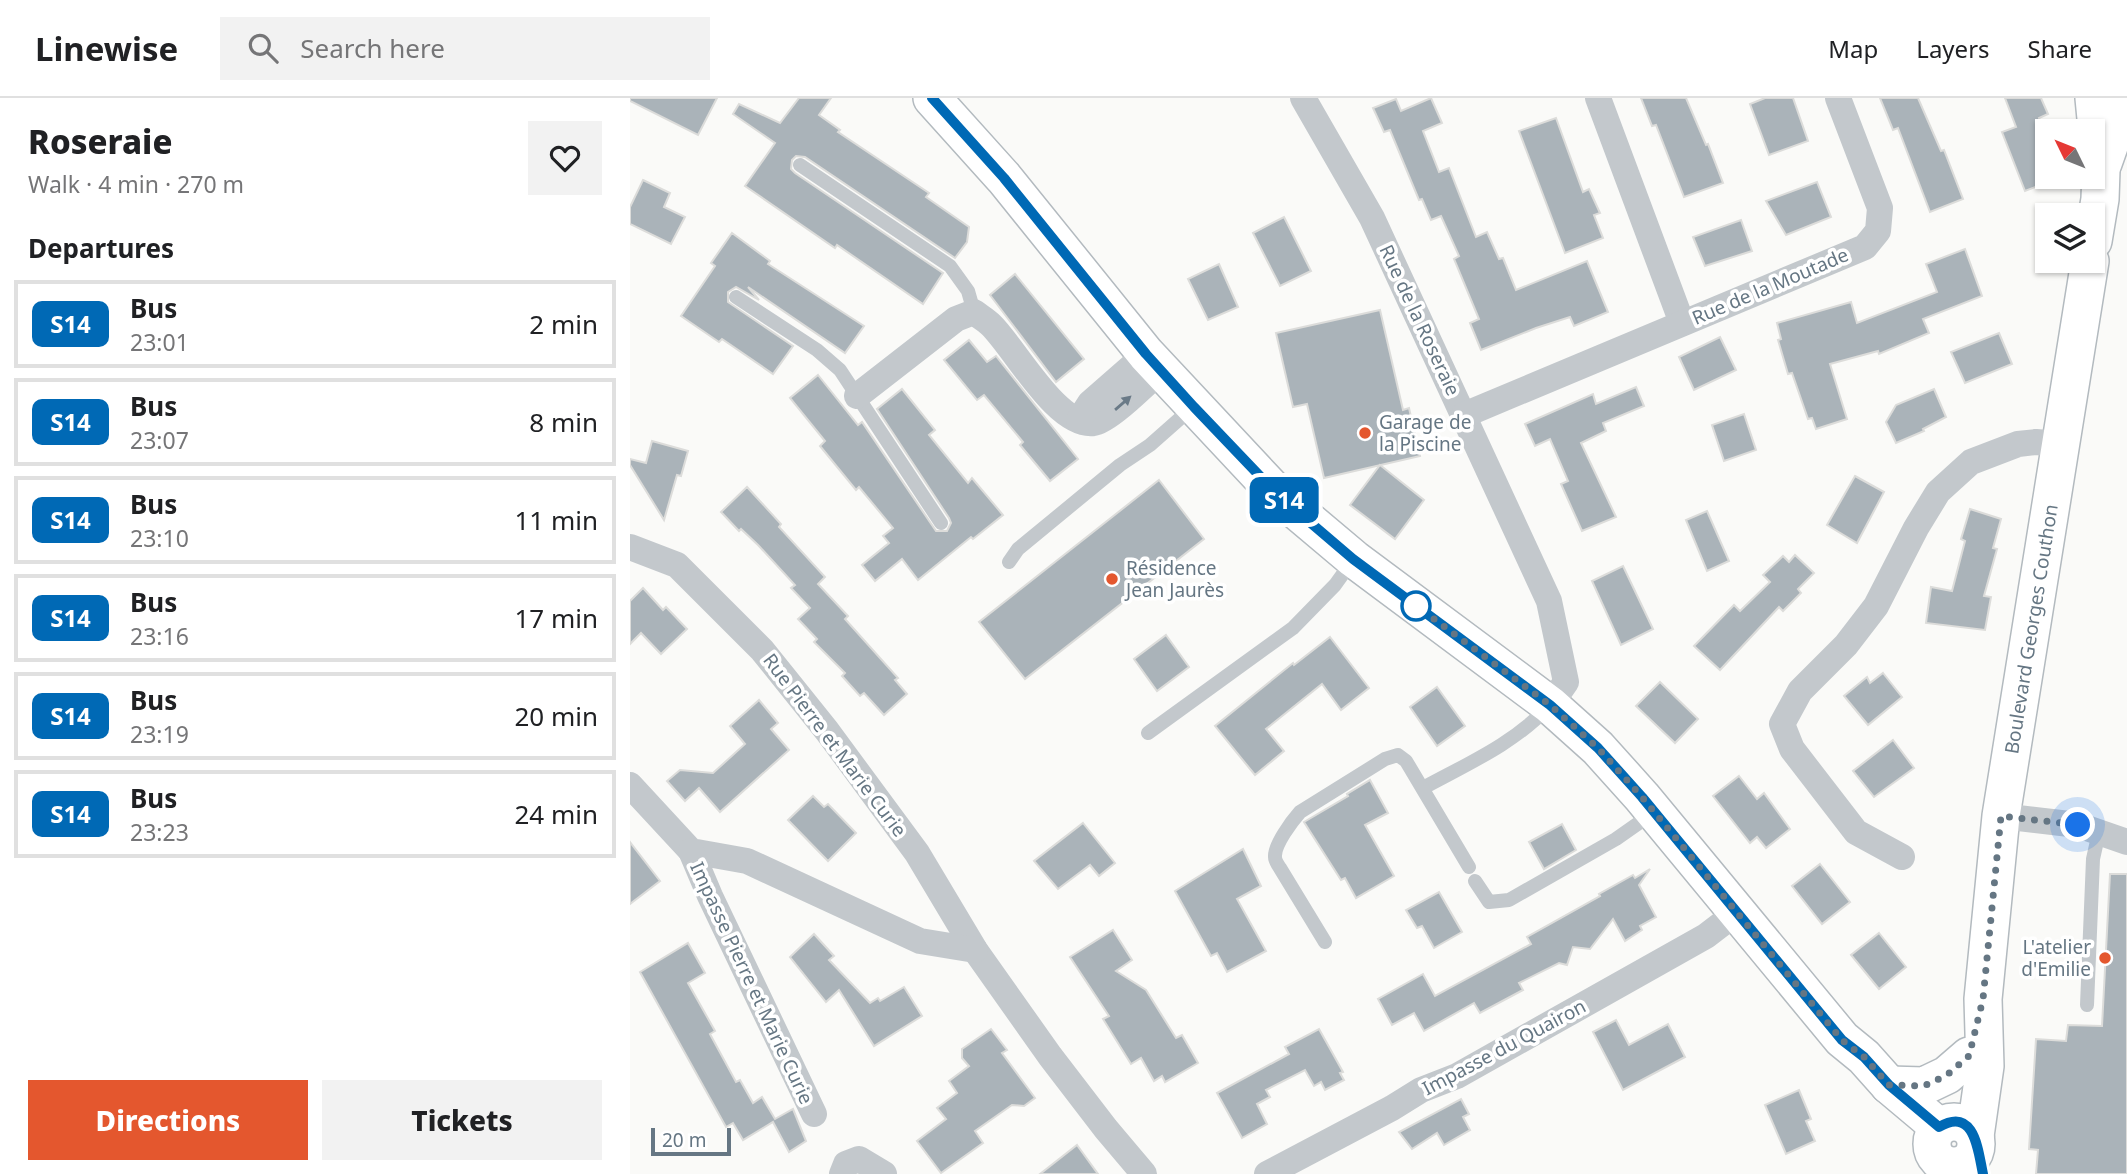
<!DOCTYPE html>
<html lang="en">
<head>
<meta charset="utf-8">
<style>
	:root { --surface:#fff; --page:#f2f2f2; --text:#202124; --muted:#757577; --line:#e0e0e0; --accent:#e4572e }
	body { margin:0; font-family:"Noto Sans",sans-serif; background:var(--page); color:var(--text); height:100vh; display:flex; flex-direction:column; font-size:26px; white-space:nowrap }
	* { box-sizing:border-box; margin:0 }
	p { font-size:23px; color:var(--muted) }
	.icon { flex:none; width:38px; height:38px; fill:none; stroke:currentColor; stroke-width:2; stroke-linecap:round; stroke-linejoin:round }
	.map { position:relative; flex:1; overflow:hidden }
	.details { display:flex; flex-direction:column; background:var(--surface); width:630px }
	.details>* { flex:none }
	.badge { padding:0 14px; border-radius:10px; font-size:24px; line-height:46px }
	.needle { width:46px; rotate:313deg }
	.tools { position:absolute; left:1405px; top:21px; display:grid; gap:14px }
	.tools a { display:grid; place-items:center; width:70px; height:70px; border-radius:0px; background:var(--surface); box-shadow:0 2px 5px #0004; font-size:35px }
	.scale { position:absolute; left:21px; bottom:18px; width:80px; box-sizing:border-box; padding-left:7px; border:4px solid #657683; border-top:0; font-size:19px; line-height:24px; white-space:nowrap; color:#657683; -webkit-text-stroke:5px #fff; paint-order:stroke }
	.you { position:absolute; width:35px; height:35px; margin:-18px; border:5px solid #fff; border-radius:50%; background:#1a73e8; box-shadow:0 0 0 10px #1a73e833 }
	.map>.badge { position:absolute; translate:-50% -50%; box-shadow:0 0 0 4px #fff }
	h2 { padding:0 28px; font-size:26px; line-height:63px }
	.round { display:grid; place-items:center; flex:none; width:74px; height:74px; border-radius:0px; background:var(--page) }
	.overview { display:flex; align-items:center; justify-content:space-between; height:119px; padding:0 28px }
	h1 { font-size:33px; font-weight:800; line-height:52px }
	.cta { display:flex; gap:14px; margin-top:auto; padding:14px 28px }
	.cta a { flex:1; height:80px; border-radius:0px; background:var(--accent); color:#fff; font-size:28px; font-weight:800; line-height:80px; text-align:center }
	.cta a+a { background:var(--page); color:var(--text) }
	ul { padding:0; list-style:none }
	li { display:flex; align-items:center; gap:21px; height:88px; margin:0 14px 10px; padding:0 14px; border:4px solid var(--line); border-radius:0px }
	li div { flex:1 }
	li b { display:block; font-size:26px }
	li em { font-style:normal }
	li .badge { min-width:77px; font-weight:700; text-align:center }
	header { display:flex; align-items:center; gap:42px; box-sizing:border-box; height:98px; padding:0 35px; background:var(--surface); border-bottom:2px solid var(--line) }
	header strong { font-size:33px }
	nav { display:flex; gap:38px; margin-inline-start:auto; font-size:24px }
	.search { width:490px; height:63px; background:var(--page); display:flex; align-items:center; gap:18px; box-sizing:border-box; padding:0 24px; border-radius:0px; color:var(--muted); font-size:26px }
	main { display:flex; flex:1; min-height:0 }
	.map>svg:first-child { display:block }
	.building { fill:#aab3b9; stroke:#dcdcda; stroke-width:2 }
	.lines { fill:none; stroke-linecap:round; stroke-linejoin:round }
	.secondary-casing { stroke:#b3babf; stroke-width:40 }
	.lane { stroke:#c3c8cc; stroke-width:14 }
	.street { stroke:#c3c8cc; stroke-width:26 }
	.secondary { stroke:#fff; stroke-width:37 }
	.oneway { fill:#6a7a87 }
	.line-casing { stroke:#fff; stroke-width:16 }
	.line { stroke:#0069b5; stroke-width:10 }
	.walk { stroke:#657683; stroke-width:7; stroke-dasharray:0 12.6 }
	.poi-dot { fill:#e4572e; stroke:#fff; stroke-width:2.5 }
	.stop-dot { fill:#fff; stroke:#0069b5; stroke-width:3.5 }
	.labels { text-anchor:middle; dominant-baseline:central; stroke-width:7; stroke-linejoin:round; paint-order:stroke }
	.street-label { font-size:19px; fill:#657683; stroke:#fff }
	.poi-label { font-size:19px; fill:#657683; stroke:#fff; text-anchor:start }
</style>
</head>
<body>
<header>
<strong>Linewise</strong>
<div class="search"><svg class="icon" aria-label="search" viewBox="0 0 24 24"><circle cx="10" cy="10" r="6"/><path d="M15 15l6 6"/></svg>Search here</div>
<nav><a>Map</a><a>Layers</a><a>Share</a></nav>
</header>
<main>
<section class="details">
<div class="overview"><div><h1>Roseraie</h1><p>Walk · 4 min · 270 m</p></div><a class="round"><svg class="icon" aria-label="heart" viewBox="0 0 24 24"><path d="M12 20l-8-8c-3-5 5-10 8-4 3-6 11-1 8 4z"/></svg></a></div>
<h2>Departures</h2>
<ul>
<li><span class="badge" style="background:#0069b5;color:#fff">S14</span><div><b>Bus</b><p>23:01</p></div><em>2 min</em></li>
<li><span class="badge" style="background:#0069b5;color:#fff">S14</span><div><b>Bus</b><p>23:07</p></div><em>8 min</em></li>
<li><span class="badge" style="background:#0069b5;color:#fff">S14</span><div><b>Bus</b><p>23:10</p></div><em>11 min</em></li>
<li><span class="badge" style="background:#0069b5;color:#fff">S14</span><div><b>Bus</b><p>23:16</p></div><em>17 min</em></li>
<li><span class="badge" style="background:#0069b5;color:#fff">S14</span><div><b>Bus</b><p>23:19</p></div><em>20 min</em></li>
<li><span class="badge" style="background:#0069b5;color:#fff">S14</span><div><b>Bus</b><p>23:23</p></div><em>24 min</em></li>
</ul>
<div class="cta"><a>Directions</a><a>Tickets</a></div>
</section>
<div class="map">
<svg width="1497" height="1076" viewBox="0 0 1497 1076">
	<rect width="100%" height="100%" fill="#fafaf8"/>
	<g class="building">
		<polygon points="0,0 87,0 68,37 0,3"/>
		<polygon points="169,0 201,0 189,17 210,32 208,34 299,95 296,99 339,129 337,144 325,160 175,59 166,58 162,62 161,71 165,75 313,175 293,206 207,147 205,150 115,88 145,45 103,16 109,6 150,25"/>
		<polygon points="801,0 812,25 793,33 809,74 819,70 846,139 857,134 869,161 873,160 886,192 957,163 978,214 944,228 940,219 906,230 851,252 840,225 849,221 824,161 829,158 811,118 801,122 792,101 789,102 760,32 754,34 743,10 766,1 771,13"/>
		<polygon points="1011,0 1056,0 1076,47 1078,46 1093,85 1054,99 1026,27 1022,28"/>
		<polygon points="1135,0 1163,0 1178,43 1139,57 1120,6"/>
		<polygon points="1250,0 1288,0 1311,53 1314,52 1333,101 1300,114 1268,30 1263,32"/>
		<polygon points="1375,0 1411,0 1418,16 1409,20 1418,41 1418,84 1395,93 1372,34 1386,29"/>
		<polygon points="926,20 953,94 959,91 970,115 964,117 973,140 935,155 889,33"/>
		<polygon points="13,82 40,95 34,109 55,119 41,146 0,126 0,109"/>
		<polygon points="1187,84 1201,119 1156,137 1136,103"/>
		<polygon points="654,119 681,173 650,188 623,135"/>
		<polygon points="1111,122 1122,153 1075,168 1063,139"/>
		<polygon points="102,135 140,163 138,166 234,228 215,255 118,189 129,202 106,189 98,194 98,204 163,248 143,276 92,241 89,244 51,218 85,168 81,165"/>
		<polygon points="1335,151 1352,198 1293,221 1299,235 1249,256 1248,253 1200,266 1217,321 1186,331 1182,320 1178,321 1162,275 1158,276 1148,242 1151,241 1147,225 1221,204 1227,225 1307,194 1296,166"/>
		<polygon points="589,166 608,209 578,222 558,181"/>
		<polygon points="385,176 454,261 426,284 360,197"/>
		<polygon points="750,212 773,312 779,310 790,358 694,380 677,306 663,309 646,235"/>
		<polygon points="1369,235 1382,266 1335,285 1321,254"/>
		<polygon points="1090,239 1106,272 1064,292 1049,259"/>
		<polygon points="339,242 357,264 366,258 448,361 420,383 390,347 393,344 354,297 347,302 314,262"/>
		<polygon points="188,277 228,327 232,324 306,433 317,433 321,425 319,420 247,311 272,291 305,332 299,337 338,385 342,380 373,417 343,441 341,439 288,482 272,461 245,483 232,467 259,445 253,438 263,430 229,389 226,392 190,348 195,343 160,300"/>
		<polygon points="1006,289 1014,308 973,325 976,333 951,345 986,419 952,433 931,386 938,383 920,341 905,348 895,326 963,296 966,306"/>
		<polygon points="1304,291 1316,319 1293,331 1294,333 1266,345 1256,324 1266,307"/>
		<polygon points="1114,316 1126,352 1094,363 1082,327"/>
		<polygon points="22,343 58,353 51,378 47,377 34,422 0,367 0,361 16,365"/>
		<polygon points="750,367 794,402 765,441 720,407"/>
		<polygon points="1225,378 1254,394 1227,445 1197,427"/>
		<polygon points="529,382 574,441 395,581 349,524"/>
		<polygon points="117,389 151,426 149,429 195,479 188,486 218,518 215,521 268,580 265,582 277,596 254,617 234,595 230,598 212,578 215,575 184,544 187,541 168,521 180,510 161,490 165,487 128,447 111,431 109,433 91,414"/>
		<polygon points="1340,411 1371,421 1363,450 1367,451 1354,498 1361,499 1355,532 1296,525 1301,489 1322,493 1335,443 1331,441"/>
		<polygon points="1077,413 1099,463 1077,473 1056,422"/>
		<polygon points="1165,457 1184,475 1168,491 1171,495 1153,513 1149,509 1090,572 1064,548 1104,507 1110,513 1140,484 1133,477 1153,458 1159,464"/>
		<polygon points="993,468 1023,531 991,547 962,483"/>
		<polygon points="13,490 33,512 36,509 57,531 31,556 11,535 0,546 0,503"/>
		<polygon points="536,537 559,569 527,593 504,561"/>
		<polygon points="700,539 739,590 711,612 692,586 636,631 654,653 625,677 585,628 663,565 664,567"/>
		<polygon points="1253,575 1272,599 1238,627 1214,598 1237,579 1240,585"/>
		<polygon points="1030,584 1068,621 1045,645 1006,608"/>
		<polygon points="807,589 835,628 807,648 780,609"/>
		<polygon points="129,602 148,625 141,631 159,652 90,714 69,690 55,703 37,683 50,672 83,675 115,646 100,628"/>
		<polygon points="1263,642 1284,670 1244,699 1223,673"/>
		<polygon points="1109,678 1127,701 1134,695 1160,731 1136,750 1127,739 1120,745 1083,698"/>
		<polygon points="740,682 758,715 735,727 764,778 726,800 715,780 711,782 674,724 718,698 717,696"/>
		<polygon points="183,698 194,709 198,706 226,735 198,763 158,722"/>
		<polygon points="453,725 485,765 469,778 460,767 428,791 404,763"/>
		<polygon points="932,726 946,752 914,771 899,744"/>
		<polygon points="0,744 30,783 0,806"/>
		<polygon points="613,751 631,788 607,801 636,853 597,874 587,855 581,858 545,793"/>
		<polygon points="1190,766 1220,804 1192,826 1162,788"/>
		<polygon points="1020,771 1009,787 1026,819 1010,828 1012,832 995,843 983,821 960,851 943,849 937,867 929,865 889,885 893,892 850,915 844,905 794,933 784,915 762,927 748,901 793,876 805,898 901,846 897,839 970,798 969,796 1003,777 1005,780"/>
		<polygon points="1480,776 1497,776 1497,1076 1406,1076 1408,1052 1399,1051 1406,941 1436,943 1438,927 1472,928"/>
		<polygon points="809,794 832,834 804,850 792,828 787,830 776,812"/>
		<polygon points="483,832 502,862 486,873 516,892 546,940 552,937 568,965 535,984 532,978 524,983 511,960 501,966 473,921 479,918 440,859"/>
		<polygon points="1249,835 1276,869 1249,891 1221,857"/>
		<polygon points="184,836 204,858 199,862 240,905 248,900 250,903 274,889 292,918 244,948 209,892 196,904 160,859"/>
		<polygon points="58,845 75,875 58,885 85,933 80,936 106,984 110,982 123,1005 132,999 145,1021 163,1011 176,1043 159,1054 143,1024 113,1042 103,1025 96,1029 10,874"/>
		<polygon points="986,922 999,947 1038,926 1055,959 993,992 963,934"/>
		<polygon points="361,931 377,952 372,955 405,1000 394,1008 382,1007 345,1033 353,1045 311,1075 287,1043 316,1021 307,1010 327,995 319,983 339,968 332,960 332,951"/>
		<polygon points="689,931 713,974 710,975 714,982 695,992 691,984 684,988 675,972 636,992 640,999 627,1006 637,1026 612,1040 587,995 659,956 655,949"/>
		<polygon points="1169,992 1181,1021 1176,1023 1185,1043 1156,1056 1135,1007"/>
		<polygon points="831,1001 839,1016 833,1019 840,1032 814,1047 807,1035 782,1051 769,1034"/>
		<polygon points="447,1047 468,1076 410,1076"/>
	</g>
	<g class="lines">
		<g class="secondary-casing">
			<g id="secondary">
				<polyline points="302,0 374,80 516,256 648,397 724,461 920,607 968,650 1012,699 1212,941 1234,959 1259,987 1309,1029"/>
				<polyline points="1473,65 1496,0"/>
				<polyline points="1463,143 1470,101 1471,72 1464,0"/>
				<polyline points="1259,987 1294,988 1317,977 1339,958"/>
				<circle cx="1324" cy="1046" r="22"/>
				<path id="s1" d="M1345,1038l10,-70 -2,-67 18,-183 89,-555"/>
			</g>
		</g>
		<g class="lane">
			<polyline points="170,67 320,168 338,193 344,214"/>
			<polyline points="106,199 187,252 210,272 311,425"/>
			<polyline points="379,464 388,451 490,367 520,347 563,309"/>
			<polyline points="518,635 663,530 705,487 723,462"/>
			<path d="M793,690c44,-24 92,-45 126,-82"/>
			<polyline points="845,783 859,804 879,802 986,741 1023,715"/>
			<path d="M695,844l-45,-74c-2,-3 -5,-7 -5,-11 -1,-12 17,-36 25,-45l85,-53 13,-4 8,6 63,106"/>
			<polyline points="1457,907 1463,761 1469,734"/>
		</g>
		<g class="street">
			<polyline points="673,0 742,120 919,503 936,584 920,607"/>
			<polyline points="968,0 1052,225"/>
			<path d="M227,298l99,-77 18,-7c5,4 12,8 17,13 24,23 66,103 103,98 14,-1 55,-42 67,-53"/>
			<polyline points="834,317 1235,149 1248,133 1250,110 1208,0"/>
			<polyline points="449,322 460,305 516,256"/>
			<polyline points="0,449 47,467 132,552 197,633 287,755 345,852 420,958 476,1031 514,1076"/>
			<polyline points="0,687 61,753 117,763 290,843 345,852"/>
			<polyline points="1371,718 1448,727 1497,744"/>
			<polyline points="61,753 80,798 184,1016"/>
			<polyline points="1272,759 1226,734 1162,651 1152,626 1170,593 1216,547 1246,508 1286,430 1308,394 1341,364 1388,346 1406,344 1430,346"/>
			<polyline points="212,1076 216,1066 229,1061 254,1076"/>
			<polyline points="637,1076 762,1010 791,992 827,978 1076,838 1106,815"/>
		</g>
		<use href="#secondary" class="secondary"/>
	</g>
	<defs><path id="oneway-solid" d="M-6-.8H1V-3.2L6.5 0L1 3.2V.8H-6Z" transform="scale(1.75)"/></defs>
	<use class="oneway" href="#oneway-solid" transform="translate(493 305) rotate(-41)"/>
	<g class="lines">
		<g class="line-casing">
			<path id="line" d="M302,0l72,80 142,176 48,53 84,88 75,64 197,146 48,43 44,49 200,243 22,17 25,28 50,42c36,-21 39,24 44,47"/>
		</g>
		<use href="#line" class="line"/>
		<polyline class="walk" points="786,508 780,503 920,607 968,650 1012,699 1212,942 1234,959 1259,987 1294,988 1317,977 1339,958 1353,901 1371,718 1448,727"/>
	</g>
	<g class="poi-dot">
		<circle cx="735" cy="335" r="7"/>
		<circle cx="482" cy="481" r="7"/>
		<circle cx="1475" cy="860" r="7"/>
	</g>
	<circle class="stop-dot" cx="786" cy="508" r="14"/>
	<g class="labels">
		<g class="street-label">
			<text transform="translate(1140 188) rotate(-23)">Rue de la Moutade</text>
			<text transform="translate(790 222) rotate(65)">Rue de la Roseraie</text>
			<text stroke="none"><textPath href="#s1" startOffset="511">Boulevard Georges Couthon</textPath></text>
			<text transform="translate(205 647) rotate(53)">Rue Pierre et Marie Curie</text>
			<text transform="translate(122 885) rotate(65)">Impasse Pierre et Marie Curie</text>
			<text transform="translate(874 949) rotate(-28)">Impasse du Quairon</text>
		</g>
		<g class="poi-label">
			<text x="749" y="324">Garage de<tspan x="749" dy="22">la Piscine</tspan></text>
			<text x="496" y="470">Résidence<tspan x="496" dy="22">Jean Jaurès</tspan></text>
			<text x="1461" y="849" text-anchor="end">L'atelier<tspan x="1461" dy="22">d'Emilie</tspan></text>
		</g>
	</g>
</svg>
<div class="tools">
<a><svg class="needle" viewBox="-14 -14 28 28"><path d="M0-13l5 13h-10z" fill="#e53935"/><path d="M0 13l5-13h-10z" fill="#757577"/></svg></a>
<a><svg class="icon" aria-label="layers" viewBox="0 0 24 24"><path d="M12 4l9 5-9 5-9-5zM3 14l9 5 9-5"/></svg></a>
</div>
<div class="scale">20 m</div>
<div class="you" style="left:1448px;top:727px"></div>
<b class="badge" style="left:654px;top:402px;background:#0069b5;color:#fff">S14</b>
</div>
</main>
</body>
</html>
